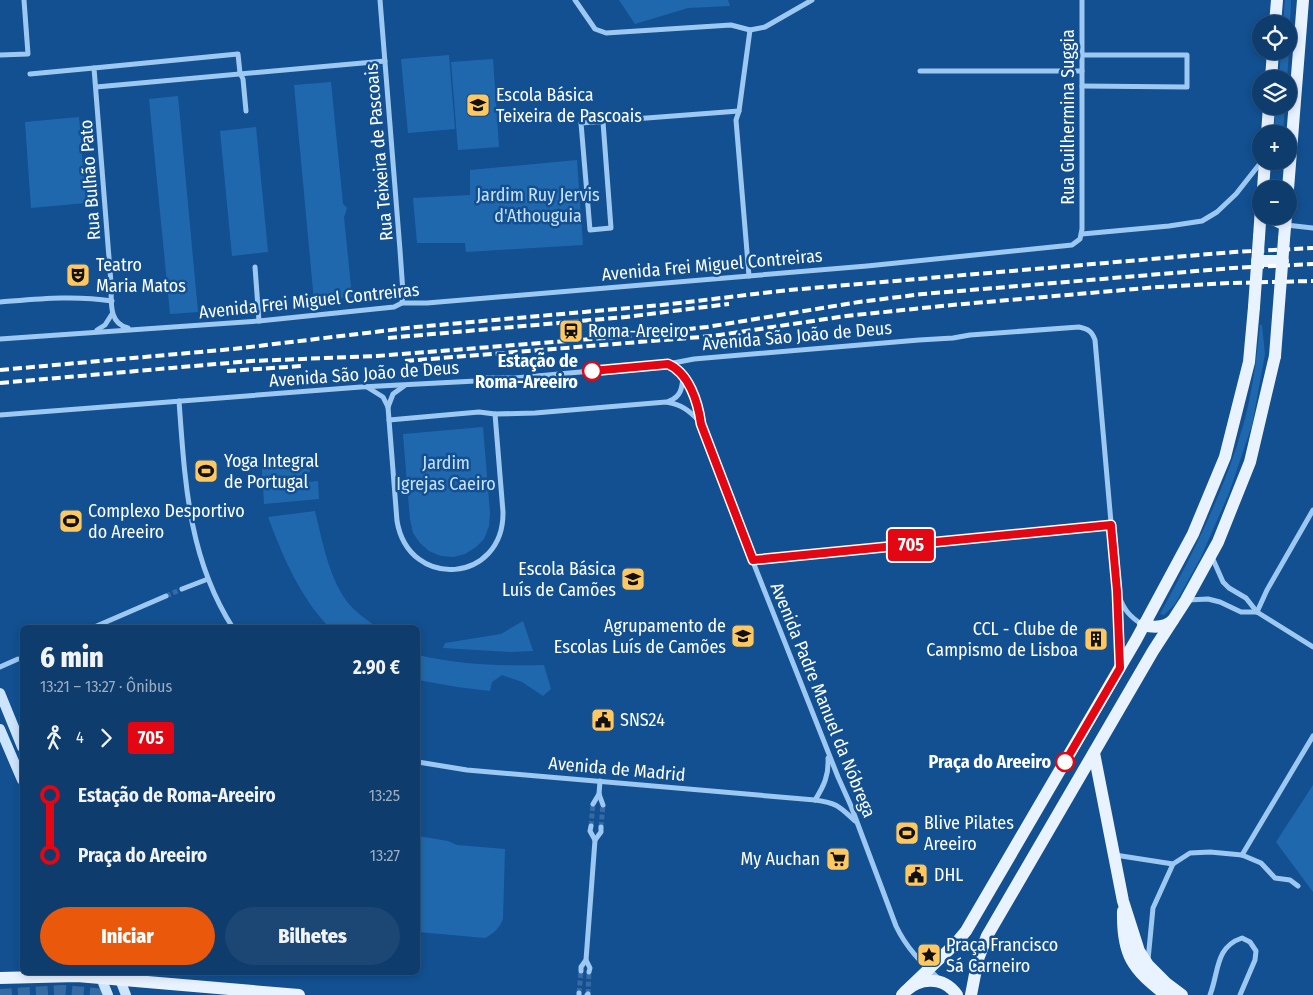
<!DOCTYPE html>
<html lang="pt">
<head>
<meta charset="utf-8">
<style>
	:root { --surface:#0e3c6d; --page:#1c4775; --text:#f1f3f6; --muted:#9badc2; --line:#2e5680; --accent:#ea580c }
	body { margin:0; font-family:"Fira Sans Condensed",sans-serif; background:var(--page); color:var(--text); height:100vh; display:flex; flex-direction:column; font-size:19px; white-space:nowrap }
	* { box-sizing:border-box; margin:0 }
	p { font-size:16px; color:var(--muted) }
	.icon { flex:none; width:28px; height:28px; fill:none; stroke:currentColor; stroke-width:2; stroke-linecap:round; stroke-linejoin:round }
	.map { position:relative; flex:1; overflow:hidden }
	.details { position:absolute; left:20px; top:625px; width:400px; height:350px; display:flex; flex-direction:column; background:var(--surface); border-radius:8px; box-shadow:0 2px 8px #0003,0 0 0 1px var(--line) }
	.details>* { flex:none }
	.badge { padding:0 10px; border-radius:4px; font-size:18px; line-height:32px }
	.controls { position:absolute; left:1252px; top:15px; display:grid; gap:10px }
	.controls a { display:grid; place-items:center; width:45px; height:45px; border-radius:50%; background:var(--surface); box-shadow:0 2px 8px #0003,0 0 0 1px var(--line); font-size:25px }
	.map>.badge { position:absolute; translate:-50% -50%; box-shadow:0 0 0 2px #fff }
	.legs { display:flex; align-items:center; gap:8px; height:55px; padding:0 20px; font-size:16px }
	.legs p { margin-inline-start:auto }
	.head { display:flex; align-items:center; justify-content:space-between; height:85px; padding:0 20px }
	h1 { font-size:28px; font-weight:800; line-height:38px }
	.action { display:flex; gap:10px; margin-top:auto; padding:10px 20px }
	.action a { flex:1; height:58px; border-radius:30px; background:var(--accent); color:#fff; font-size:20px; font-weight:800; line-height:58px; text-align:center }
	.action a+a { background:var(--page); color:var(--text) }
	ul { padding:0 20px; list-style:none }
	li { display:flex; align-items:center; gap:18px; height:60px; font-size:19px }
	li i { display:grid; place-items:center; width:8px; height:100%; margin:0 6px; background:currentColor }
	li i::after { content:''; width:12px; height:12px; margin:-6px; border:4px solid; border-radius:50%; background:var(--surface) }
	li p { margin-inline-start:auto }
	li:first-child i { background:linear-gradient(#0000 50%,currentColor 0) }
	li:last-child i { background:linear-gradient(currentColor 50%,#0000 0) }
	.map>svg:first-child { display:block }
	.green { fill:#2068ae }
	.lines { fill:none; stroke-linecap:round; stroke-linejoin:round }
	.street-tunnel { stroke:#366aa2; stroke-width:5; stroke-dasharray:5 2.5; stroke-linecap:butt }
	.primary-tunnel { stroke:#366aa2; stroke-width:12; stroke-dasharray:12 6; stroke-linecap:butt }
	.street { stroke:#9dc8f2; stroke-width:5 }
	.secondary { stroke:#cce4fc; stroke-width:10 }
	.primary { stroke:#e9f2ff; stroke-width:12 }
	.rail { stroke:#fff; stroke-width:4; stroke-dasharray:9 4; stroke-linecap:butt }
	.primary-bridge { stroke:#e9f2ff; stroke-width:12 }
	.line-1-casing { stroke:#fff; stroke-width:11 }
	.line-1 { stroke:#e30613; stroke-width:8 }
	.stop-1-dot { fill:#fff; stroke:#e30613; stroke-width:2.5 }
	.labels { text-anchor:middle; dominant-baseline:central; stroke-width:5; stroke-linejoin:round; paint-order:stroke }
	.poi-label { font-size:18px; fill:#fff; stroke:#125091; text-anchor:start }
	.street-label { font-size:18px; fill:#fff; stroke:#125091 }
	.park-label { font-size:18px; fill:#c5e1fd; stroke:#125091 }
	.stop-label { font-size:18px; font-weight:bold; fill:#fff; stroke:#125091; text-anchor:end }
</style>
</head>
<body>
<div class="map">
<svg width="1313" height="995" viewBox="0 0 1313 995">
	<rect width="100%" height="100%" fill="#125091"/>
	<g class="green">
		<polygon points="619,0 728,0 730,6 688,8 635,24"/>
		<polygon points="1285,0 1291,0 1289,51 1289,24 1283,24"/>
		<polygon points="1281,51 1289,51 1287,79 1279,79"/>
		<polygon points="449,55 455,129 408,133 401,59"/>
		<polygon points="493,59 499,147 458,150 451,62"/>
		<polygon points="331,82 343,204 347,208 344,217 352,297 314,301 294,85"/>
		<polygon points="178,96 198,312 170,314 149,99"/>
		<polygon points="1276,106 1285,106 1283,134 1274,134"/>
		<polygon points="79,117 86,203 31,208 25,122"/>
		<polygon points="256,127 268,252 232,256 220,131"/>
		<polygon points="577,160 583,245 466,252 465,243 417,243 413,198 470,195 470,170"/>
		<path d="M1260,325h2l3,29 -13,71 -23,68 -28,64 -26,47 -11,11 -4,-1c33,-60 64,-122 83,-188 9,-31 14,-69 17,-101z"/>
		<polygon points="483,427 490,513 489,526 484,539 476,547 465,554 453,557 441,556 429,551 420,543 413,533 410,519 403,434"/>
		<polygon points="307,456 310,472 299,476 262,478 262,469 267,460"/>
		<polygon points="318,481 319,499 264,504 263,486"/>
		<path d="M315,511c7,28 12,59 28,85 8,13 22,23 34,31h-48c-29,-30 -46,-70 -61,-110z"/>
		<polygon points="523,621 533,651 510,652 443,648 445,643 501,634"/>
		<path d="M418,655c41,10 84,11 126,10l7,24 -8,7 -21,-14 -20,-7 -10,7 -2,9 -33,-4 -39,-7z"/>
		<polygon points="1313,785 1313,892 1276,842"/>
		<path d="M418,836l30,5 9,4 48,4 -2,70c-4,10 -9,14 -18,19l-67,-6z"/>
	</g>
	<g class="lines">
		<g class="street-tunnel">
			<polyline points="166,596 182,589"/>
			<polyline points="591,826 593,804"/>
			<polyline points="601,827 603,805"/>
			<polyline points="579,993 581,971"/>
			<polyline points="588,994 589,972"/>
		</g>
		<polyline class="primary-tunnel" points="0,995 63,991 105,995"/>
		<g class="street">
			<polyline points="380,0 400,250 403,293 402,303"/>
			<polyline points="575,0 595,29 606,33 731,25 750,30 765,27 812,0"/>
			<polyline points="0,55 28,54 24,0"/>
			<polyline points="1082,55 1187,55 1187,87 1082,86"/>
			<polyline points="920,71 1082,71"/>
			<polyline points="30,74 94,68"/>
			<polyline points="96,87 385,61"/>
			<polyline points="603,122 611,228 590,230 581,123 739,111"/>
			<polyline points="1286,225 1313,228"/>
			<polyline points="1082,234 1169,226 1202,221 1217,212 1236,194 1262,161"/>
			<polyline points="255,267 259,321"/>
			<polyline points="749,276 736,120 739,111 750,30"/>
			<path d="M0,302c38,-3 74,-7 112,-1"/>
			<path d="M128,328c-21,-5 -16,-29 -17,-45l-17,-215 144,-14 2,19 3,6 3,32"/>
			<polyline points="97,330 105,325 112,314"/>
			<polyline points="0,339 259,321 394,307 402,303 427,303 867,266 1072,245 1080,239 1082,229 1082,0"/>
			<path d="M668,364l7,3 5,5 11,16 8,18 2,18 30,82 107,271 13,29 45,120c11,23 25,36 43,53"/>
			<path d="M367,387l16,10 5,10 9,114c12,70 107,62 106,-9l-8,-98"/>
			<path d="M179,401c6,80 9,157 54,227"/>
			<path d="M669,401c12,-4 13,-13 14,-24"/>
			<polyline points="388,407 393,394 404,386"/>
			<path d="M0,415l361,-28 115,-6 11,-3h28l153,-14 26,-5 225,-19 34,-2 17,-3 109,-8c9,2 13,4 16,13l22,251 2,72"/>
			<path d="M389,420l90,-8 16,2 40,-1 131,-11c15,2 24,9 34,20"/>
			<polyline points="1212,557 1223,582 1229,588 1246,598 1257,612 1313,647"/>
			<polyline points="753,560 1111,525"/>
			<polyline points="182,589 208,579"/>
			<path d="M1119,596c5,14 11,21 24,29"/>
			<polyline points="1188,600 1208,599 1220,602 1241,612 1257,612"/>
			<polyline points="1257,612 1267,590 1313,510"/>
			<polyline points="92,628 166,596"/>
			<polyline points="0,667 18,659"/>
			<path d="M418,762l49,8 348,30c22,3 24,6 40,21"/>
			<polyline points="600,781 599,794 603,805"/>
			<path d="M815,800c9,-14 14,-25 13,-42"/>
			<polyline points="593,804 599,794"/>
			<polyline points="595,840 601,832 601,827"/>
			<polyline points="1115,855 1173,864 1190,853 1210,852 1242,855 1261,863 1275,878 1290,880 1298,886"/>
			<polyline points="1242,855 1313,736"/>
			<polyline points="1148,960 1153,908 1173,864"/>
			<polyline points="581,971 581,967 586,960"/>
			<polyline points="589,972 590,968 586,960 595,840 590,831 591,826"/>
			<polyline points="579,995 579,993"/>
			<polyline points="587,995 588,994"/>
			<path d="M1210,995c9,-23 5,-48 32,-57l8,4 6,9 -1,9 -15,35"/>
		</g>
		<g class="secondary">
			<polyline points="0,693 22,747"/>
			<polyline points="0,729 22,780"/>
			<polyline points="117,972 126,995"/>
			<polyline points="99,973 108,995"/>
		</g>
		<g class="primary">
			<polyline points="1275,24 1277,0"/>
			<polyline points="1271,79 1273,51"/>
			<polyline points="1267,134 1269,106"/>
			<polyline points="1263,189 1265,161"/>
			<polyline points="1288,189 1303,0"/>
			<polyline points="1267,216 1285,225"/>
			<polyline points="1259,237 1261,208"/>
			<polyline points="1284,239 1286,216"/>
			<polyline points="1257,261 1283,261"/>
			<path d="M1143,625c12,3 22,3 30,-5"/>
			<polyline points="1094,753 1123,901 1139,951 1148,965 1166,983 1182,995"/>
			<path d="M1123,911c-1,44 9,58 43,84"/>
			<polyline points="0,978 77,976 299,995"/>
			<polyline points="910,987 956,943 966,931 1136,640 1193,534 1225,457 1249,362 1254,307"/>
			<path d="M902,995c15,-18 41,-20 55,0"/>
			<polyline points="971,995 978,959 987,936 1153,651 1186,600 1218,542 1250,462 1275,356"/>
		</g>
		<g class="rail">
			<polyline points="388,338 626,317 729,304"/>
			<polyline points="405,361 713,336 846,316 952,305 1158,287 1231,283 1313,281"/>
			<polyline points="0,370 233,349 416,327 662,305 789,290 1234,252 1313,248"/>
			<polyline points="227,371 302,366"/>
			<polyline points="0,383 251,361 377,356 629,336 707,327 859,302 923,294 1233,268 1313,264"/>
		</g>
		<g class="primary-bridge">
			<polyline points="1254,307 1259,237"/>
			<polyline points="1275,356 1284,239"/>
		</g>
	</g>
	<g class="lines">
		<g class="line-1-casing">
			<path id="line-1" d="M592,371l76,-7c21,9 30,38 33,60l52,136 358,-35 6,66 3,77 -55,94"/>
		</g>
		<use href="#line-1" class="line-1"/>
	</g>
	<defs>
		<g id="school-square" transform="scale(1.25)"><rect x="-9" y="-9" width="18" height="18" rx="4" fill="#ffc85f" stroke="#125091"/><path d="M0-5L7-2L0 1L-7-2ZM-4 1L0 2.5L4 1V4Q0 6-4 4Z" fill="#111"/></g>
		<g id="theatre-square" transform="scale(1.25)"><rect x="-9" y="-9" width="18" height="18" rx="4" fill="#ffc85f" stroke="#125091"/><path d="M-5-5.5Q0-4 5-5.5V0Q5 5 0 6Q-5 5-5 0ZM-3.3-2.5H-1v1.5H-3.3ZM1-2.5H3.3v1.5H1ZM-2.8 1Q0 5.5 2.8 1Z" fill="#111"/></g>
		<g id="station-square" transform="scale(1.25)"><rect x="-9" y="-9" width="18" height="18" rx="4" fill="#ffc85f" stroke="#125091"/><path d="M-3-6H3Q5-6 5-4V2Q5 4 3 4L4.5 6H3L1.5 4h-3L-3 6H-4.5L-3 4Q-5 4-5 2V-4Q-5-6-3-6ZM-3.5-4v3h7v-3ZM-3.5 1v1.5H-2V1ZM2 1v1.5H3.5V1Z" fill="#111"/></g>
		<g id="stadium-square" transform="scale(1.25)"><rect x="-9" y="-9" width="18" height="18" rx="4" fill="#ffc85f" stroke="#125091"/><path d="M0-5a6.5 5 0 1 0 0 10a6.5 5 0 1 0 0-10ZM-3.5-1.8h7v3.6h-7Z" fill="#111"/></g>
		<g id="building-square" transform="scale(1.25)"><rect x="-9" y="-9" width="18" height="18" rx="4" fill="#ffc85f" stroke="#125091"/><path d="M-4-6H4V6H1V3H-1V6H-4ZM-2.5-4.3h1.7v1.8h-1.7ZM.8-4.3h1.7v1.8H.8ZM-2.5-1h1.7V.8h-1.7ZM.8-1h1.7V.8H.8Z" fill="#111"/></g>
		<g id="civic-square" transform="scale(1.25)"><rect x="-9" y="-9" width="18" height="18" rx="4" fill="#ffc85f" stroke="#125091"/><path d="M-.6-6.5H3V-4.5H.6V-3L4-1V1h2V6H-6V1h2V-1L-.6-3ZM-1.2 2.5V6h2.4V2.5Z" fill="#111"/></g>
		<g id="supermarket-square" transform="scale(1.25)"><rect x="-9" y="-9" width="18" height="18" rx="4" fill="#ffc85f" stroke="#125091"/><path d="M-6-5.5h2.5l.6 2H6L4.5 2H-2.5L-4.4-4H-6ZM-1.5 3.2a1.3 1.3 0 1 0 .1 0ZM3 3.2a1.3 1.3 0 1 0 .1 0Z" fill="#111"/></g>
		<g id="sight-square" transform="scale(1.25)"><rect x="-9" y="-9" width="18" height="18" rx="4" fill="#ffc85f" stroke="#125091"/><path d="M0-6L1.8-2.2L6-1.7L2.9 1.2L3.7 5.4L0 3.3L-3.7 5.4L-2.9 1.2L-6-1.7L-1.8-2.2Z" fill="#111"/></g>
	</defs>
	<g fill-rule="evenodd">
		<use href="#school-square" x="478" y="105"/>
		<use href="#theatre-square" x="78" y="275"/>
		<use href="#station-square" x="571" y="331"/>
		<use href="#stadium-square" x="206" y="471"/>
		<use href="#stadium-square" x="71" y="521"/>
		<use href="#school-square" x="633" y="579"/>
		<use href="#school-square" x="743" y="636"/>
		<use href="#building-square" x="1096" y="639"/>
		<use href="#civic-square" x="603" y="720"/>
		<use href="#stadium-square" x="907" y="833"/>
		<use href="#supermarket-square" x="838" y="859"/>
		<use href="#civic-square" x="916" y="875"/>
		<use href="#sight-square" x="929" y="955"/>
	</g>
	<g class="stop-1-dot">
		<circle cx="592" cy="371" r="9"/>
		<circle cx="1065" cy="762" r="9"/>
	</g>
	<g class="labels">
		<g class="poi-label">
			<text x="496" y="95">Escola Básica<tspan x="496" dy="21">Teixeira de Pascoais</tspan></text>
			<text x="96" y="265">Teatro<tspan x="96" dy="21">Maria Matos</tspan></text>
			<text x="588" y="331">Roma-Areeiro</text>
			<text x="224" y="461">Yoga Integral<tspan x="224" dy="21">de Portugal</tspan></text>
			<text x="88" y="511">Complexo Desportivo<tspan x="88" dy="21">do Areeiro</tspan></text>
			<text x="616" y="569" text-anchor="end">Escola Básica<tspan x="616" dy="21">Luís de Camões</tspan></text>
			<text x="726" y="626" text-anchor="end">Agrupamento de<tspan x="726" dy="21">Escolas Luís de Camões</tspan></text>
			<text x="1078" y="629" text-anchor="end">CCL - Clube de<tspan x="1078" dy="21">Campismo de Lisboa</tspan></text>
			<text x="620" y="720">SNS24</text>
			<text x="924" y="823">Blive Pilates<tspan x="924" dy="21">Areeiro</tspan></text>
			<text x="820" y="859" text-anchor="end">My Auchan</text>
			<text x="934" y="875">DHL</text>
			<text x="946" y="945">Praça Francisco<tspan x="946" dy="21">Sá Carneiro</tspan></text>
		</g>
		<g class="street-label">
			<text transform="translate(1068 117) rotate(-90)">Rua Guilhermina Suggia</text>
			<text transform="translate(379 152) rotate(-95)">Rua Teixeira de Pascoais</text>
			<text transform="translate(90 180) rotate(-94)">Rua Bulhão Pato</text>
			<text transform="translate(712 265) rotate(-5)">Avenida Frei Miguel Contreiras</text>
			<text transform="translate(309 301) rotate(-6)">Avenida Frei Miguel Contreiras</text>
			<text transform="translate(797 336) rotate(-5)">Avenida São João de Deus</text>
			<text transform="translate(364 374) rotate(-4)">Avenida São João de Deus</text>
			<text transform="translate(823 700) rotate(68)">Avenida Padre Manuel da Nóbrega</text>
			<text transform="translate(617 769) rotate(5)">Avenida de Madrid</text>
		</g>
		<g class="park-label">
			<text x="538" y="195">Jardim Ruy Jervis<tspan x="538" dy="21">d'Athouguia</tspan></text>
			<text x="446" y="463">Jardim<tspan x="446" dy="21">Igrejas Caeiro</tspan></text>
		</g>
		<g class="stop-label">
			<text x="578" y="361">Estação de<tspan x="578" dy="21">Roma-Areeiro</tspan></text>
			<text x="1051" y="762">Praça do Areeiro</text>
		</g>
	</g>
</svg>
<div class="controls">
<a><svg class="icon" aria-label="locate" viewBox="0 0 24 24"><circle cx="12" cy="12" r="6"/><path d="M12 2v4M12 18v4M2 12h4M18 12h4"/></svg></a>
<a><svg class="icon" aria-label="layers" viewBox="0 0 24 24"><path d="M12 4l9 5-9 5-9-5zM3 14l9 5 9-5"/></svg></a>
<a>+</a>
<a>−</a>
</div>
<b class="badge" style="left:911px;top:545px;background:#e30613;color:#fff">705</b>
<section class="details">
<div class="head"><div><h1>6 min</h1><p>13:21 – 13:27 · Ônibus</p></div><b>2.90 €</b></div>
<div class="legs"><svg class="icon" aria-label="walk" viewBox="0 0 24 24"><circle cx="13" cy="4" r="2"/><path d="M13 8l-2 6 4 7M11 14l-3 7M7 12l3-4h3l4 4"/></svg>4<svg class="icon" aria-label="forward" viewBox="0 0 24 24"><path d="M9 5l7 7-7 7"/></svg><b class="badge" style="background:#e30613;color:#fff">705</b></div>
<ul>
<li><i style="color:#e30613"></i><b>Estação de Roma-Areeiro</b><p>13:25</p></li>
<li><i style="color:#e30613"></i><b>Praça do Areeiro</b><p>13:27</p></li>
</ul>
<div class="action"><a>Iniciar</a><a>Bilhetes</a></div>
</section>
</div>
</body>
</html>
